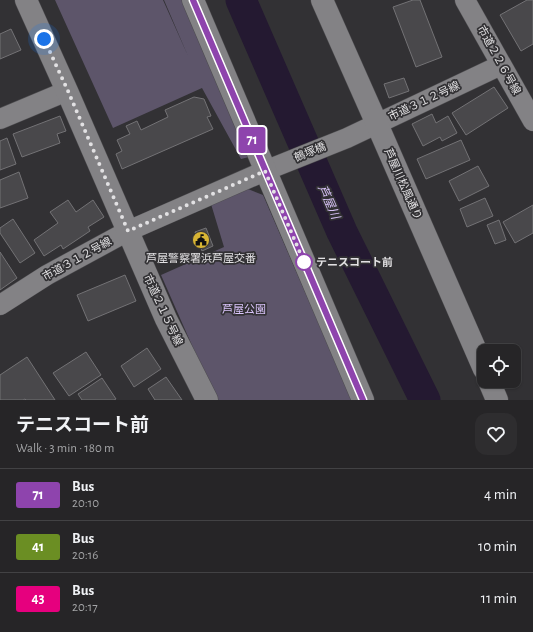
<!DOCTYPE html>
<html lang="en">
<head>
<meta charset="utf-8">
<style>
	:root { --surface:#262527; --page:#2e2d2f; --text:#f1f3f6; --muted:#a4a5a7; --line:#424244 }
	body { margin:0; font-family:"Alegreya Sans","Noto Sans JP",sans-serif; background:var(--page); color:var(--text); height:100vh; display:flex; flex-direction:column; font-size:15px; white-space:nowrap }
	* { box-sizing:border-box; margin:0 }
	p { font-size:13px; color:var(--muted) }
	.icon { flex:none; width:22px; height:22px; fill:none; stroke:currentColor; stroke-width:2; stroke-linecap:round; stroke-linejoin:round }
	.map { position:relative; height:400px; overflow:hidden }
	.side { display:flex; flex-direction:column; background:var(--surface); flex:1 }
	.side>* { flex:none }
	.badge { padding:0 8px; border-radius:3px; font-size:14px; line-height:26px }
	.buttons { position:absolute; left:477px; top:344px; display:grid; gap:8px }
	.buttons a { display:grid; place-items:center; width:44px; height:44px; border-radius:8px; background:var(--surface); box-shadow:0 1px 3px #0004,0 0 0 1px var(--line); font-size:20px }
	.you { position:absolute; width:20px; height:20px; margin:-10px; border:3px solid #fff; border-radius:50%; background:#1a73e8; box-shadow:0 0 0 6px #1a73e833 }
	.map>.badge { position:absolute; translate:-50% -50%; box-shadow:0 0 0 2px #fff }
	.round { display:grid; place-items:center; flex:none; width:42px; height:42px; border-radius:12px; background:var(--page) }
	.summary { display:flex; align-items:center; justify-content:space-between; height:68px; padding:0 16px }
	h1 { font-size:19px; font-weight:700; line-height:30px }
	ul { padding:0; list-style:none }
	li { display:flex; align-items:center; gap:12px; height:52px; padding:0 16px; border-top:1px solid var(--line) }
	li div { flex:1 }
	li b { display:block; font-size:15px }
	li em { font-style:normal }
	li .badge { min-width:44px; font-weight:700; text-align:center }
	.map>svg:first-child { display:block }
	.green { fill:#5d556a }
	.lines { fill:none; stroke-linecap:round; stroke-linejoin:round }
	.river { stroke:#241931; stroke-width:31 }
	.building { fill:#49484b; stroke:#737275 }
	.street-casing { stroke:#4e4d50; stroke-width:21 }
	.secondary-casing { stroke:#4e4d50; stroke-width:23 }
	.street { stroke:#838285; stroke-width:20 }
	.secondary { stroke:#838285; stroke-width:22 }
	.line-casing { stroke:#fff; stroke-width:9 }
	.line { stroke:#8e44ad; stroke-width:6 }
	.walk { stroke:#e2e1e3; stroke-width:4; stroke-dasharray:0 7.2 }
	.stop-dot { fill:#fff; stroke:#8e44ad; stroke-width:2 }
	.labels { text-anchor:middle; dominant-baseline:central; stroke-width:3.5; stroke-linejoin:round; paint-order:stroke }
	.street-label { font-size:11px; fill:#e2e1e3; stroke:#323134 }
	.poi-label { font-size:11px; fill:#e2e1e3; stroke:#323134 }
	.stop-label { font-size:11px; font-weight:bold; fill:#e2e1e3; stroke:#323134; text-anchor:start }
	.park-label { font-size:11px; fill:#dac5fb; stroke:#323134 }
	.water-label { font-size:12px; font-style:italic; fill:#d8c2f8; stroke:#323134 }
</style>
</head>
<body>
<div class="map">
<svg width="533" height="400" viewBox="0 0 533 400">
	<rect width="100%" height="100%" fill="#323134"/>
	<g class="green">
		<polygon points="55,0 163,0 188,56 164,0 185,0 253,156 241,159 202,88 113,128"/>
		<polygon points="248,189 263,195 352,400 216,400 161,275 224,247 211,204"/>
	</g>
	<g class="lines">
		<polyline class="river" points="241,0 342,232 425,400"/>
	</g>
	<g class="building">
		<polygon points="413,0 420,0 442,57 416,67 393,7"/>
		<polygon points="527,0 533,0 533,44 521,51 500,15"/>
		<polygon points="11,29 21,50 0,59 0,34"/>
		<polygon points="404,78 409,91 389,98 384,84"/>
		<polygon points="494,87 508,108 466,135 452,113"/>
		<polygon points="194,97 204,99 211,116 207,117 213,129 122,169 116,154 122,151 117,140 130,134 126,126 137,121 141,130 168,117 165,110"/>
		<polygon points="432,114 436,123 448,116 457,133 442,141 440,137 423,146 412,124"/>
		<polygon points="60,116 66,131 57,134 60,143 22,157 13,134"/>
		<polygon points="7,138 16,164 0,170 0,141"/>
		<polygon points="461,140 470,160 426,179 417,159"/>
		<polygon points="478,166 489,186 459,201 449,181"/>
		<polygon points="19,172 28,198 0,208 0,180"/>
		<polygon points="485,198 493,216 467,227 460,209"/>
		<polygon points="68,200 76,212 93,200 104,217 88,227 90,231 63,249 61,245 44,256 34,240 58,223 50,212"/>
		<polygon points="533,205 533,233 515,243 503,222"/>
		<polygon points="13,219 35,253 20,263 0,233 0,228"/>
		<polygon points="499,220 506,240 495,244 487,225"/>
		<polygon points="206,228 213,246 202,251 195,232"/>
		<polygon points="0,252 17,278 0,290"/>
		<polygon points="125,275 136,301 88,321 77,295"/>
		<polygon points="147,348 161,369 134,387 121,366"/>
		<polygon points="86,352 101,375 69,396 53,373"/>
		<polygon points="27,357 55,400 26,400 25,399 23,400 0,400 0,375"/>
		<polygon points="166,377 182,400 155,400 148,389"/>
		<polygon points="102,378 116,399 114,400 82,400 78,394"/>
	</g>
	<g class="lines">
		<g class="street-casing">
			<g id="street">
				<polyline points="465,0 533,121"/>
				<polyline points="0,119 67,91"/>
				<polyline points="0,305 47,275 128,231 267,170 347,138 501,65"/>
			</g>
		</g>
		<g class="secondary-casing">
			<g id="secondary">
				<polyline points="26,0 67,91 166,319 207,400"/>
				<polyline points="193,0 363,400"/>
				<polyline points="322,0 377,124 484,369"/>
				<polyline points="489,381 497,400"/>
			</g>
		</g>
		<use href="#street" class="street"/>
		<use href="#secondary" class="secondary"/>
	</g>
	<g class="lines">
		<g class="line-casing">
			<polyline id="line" points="193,0 363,400"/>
		</g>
		<use href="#line" class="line"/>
		<polyline class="walk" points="44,39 68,91 128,231 265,171 304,262"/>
	</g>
	<defs>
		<g id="civic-disc" transform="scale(0.9)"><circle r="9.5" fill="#d7b434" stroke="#323134"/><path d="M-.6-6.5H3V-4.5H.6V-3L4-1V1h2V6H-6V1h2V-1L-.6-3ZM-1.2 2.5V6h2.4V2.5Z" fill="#111"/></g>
	</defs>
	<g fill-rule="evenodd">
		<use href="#civic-disc" x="201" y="240"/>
	</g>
	<circle class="stop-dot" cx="304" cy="262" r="8"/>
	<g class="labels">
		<g class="street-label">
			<text transform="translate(499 60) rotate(61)">市道２２６号線</text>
			<text transform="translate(424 101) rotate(-25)">市道３１２号線</text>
			<text transform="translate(310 152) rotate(-22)">鵺塚橋</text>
			<text transform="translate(403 184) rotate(66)">芦屋川松風通り</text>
			<text transform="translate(77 259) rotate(-29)">市道３１２号線</text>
			<text transform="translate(163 310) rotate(65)">市道２１５号線</text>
		</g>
		<g class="poi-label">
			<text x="201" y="258">芦屋警察署浜芦屋交番</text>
		</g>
		<g class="stop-label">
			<text x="316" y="262">テニスコート前</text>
		</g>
		<g class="park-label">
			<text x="244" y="309">芦屋公園</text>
		</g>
		<g class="water-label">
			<text transform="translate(329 202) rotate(66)">芦屋川</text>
		</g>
	</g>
</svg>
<div class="buttons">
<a><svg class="icon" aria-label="locate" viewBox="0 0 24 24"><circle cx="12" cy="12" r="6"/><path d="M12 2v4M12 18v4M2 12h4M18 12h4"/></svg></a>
</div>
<div class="you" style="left:44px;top:39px"></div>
<b class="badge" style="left:252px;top:140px;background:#8e44ad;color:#fff">71</b>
</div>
<section class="side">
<div class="summary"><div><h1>テニスコート前</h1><p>Walk · 3 min · 180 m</p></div><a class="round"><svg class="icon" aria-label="heart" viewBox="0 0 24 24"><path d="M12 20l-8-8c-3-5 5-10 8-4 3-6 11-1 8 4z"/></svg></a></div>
<ul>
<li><span class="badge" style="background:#8e44ad;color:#fff">71</span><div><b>Bus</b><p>20:10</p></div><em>4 min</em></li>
<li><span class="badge" style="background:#6b8e23;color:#fff">41</span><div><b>Bus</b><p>20:16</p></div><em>10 min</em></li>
<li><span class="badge" style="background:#e6007e;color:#fff">43</span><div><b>Bus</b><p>20:17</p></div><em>11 min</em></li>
</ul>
</section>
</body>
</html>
